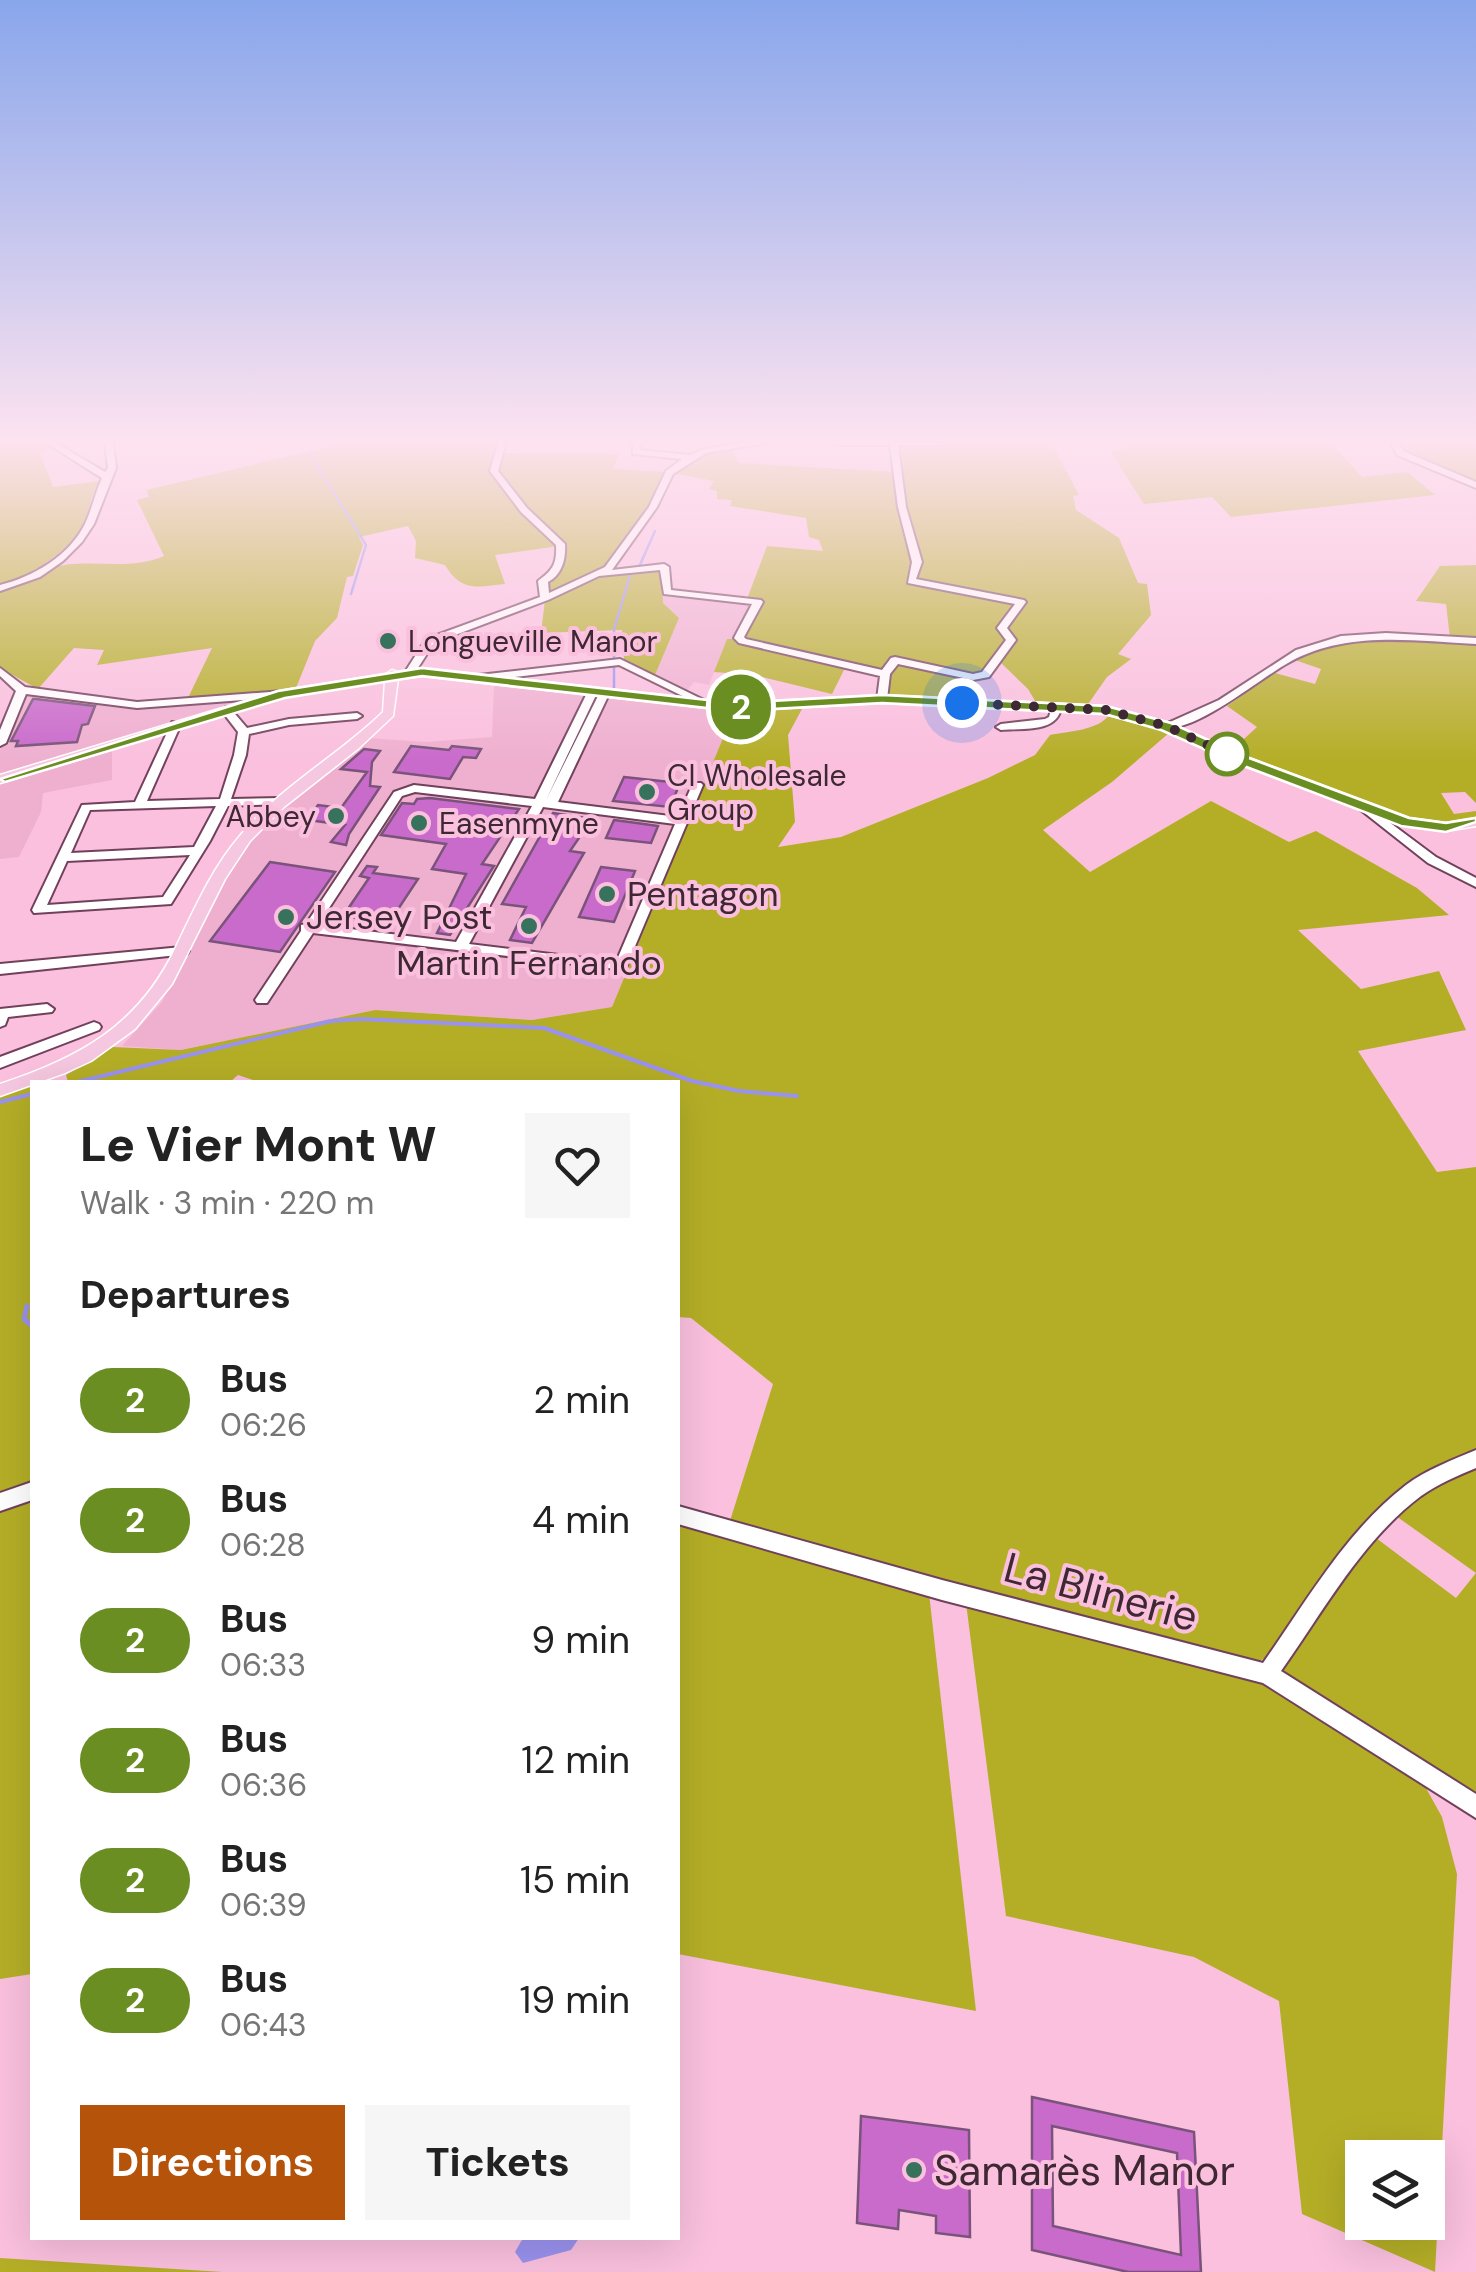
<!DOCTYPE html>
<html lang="en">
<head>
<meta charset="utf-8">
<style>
	:root { --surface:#fff; --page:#f6f6f6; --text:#222; --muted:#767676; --accent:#b45309 }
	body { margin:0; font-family:"DM Sans",sans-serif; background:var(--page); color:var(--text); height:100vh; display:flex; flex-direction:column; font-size:38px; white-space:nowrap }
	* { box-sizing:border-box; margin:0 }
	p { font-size:32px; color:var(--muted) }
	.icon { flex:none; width:55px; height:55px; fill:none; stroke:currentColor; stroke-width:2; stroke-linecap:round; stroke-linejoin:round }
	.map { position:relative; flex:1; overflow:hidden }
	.panel { position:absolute; left:30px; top:1080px; width:650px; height:1160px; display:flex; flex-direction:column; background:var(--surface); border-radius:0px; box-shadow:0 10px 40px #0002 }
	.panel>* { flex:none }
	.badge { padding:0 20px; border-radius:32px; font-size:35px; line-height:65px }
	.controls { position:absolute; left:1345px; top:2140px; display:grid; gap:20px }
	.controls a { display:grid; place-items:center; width:100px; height:100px; border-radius:0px; background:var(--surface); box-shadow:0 10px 40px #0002; font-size:50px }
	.you { position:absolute; width:50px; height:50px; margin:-25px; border:8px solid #fff; border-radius:50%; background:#1a73e8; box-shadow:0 0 0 15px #1a73e833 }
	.map>.badge { position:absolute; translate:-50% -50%; box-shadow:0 0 0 5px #fff }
	h2 { padding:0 50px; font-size:38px; line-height:90px }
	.round { display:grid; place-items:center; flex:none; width:105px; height:105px; border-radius:0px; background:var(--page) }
	.summary { display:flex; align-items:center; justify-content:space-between; height:170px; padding:0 50px }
	h1 { font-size:48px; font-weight:800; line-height:75px }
	.cta { display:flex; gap:20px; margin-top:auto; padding:20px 50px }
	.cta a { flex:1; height:115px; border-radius:0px; background:var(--accent); color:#fff; font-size:40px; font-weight:800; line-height:115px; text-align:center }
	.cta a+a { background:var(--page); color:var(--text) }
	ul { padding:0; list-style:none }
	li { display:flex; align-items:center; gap:30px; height:120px; padding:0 50px }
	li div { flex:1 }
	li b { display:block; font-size:38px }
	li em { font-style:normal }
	li .badge { min-width:110px; font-weight:700; text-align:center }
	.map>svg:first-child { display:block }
	.built { fill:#efb0d0 }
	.green { fill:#b4ae27; fill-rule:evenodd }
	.water { fill:#9a92ef }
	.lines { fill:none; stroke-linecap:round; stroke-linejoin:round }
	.stream-far2 { stroke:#9a92ef; stroke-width:2.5 }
	.stream-far1 { stroke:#9a92ef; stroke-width:4 }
	.stream { stroke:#9a92ef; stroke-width:5 }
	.building { fill:#c96bcb; stroke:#795379; stroke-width:2.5; fill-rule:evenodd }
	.minor-casing { stroke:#71415b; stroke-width:4 }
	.major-casing { stroke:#fff; stroke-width:3 }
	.minor { fill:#fff; fill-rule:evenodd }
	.major { fill:#f6c7e0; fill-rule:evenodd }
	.line { fill:#6b8e23; stroke:#fff; stroke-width:2.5 }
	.walk { stroke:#3e2833; stroke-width:10; stroke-dasharray:0 18 }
	.poi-dot { fill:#37725c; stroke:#fac0de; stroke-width:4 }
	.stop-dot { fill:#fff; stroke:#6b8e23; stroke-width:5 }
	.labels { text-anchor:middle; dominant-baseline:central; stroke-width:8; stroke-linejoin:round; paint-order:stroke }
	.far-poi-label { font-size:30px; fill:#3e2833; stroke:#fac0de; text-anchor:start }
	.poi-label { font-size:35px; fill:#3e2833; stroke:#fac0de; text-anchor:start }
	.near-street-label { font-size:42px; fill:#3e2833; stroke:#fac0de }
	.near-poi-label { font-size:42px; fill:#3e2833; stroke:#fac0de; text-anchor:start }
</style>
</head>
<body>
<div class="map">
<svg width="1476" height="2272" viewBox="0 0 1476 2272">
	<rect width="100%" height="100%" fill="#fac0de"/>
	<g class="built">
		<polygon points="663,594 752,603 735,639 727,639 709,685 694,682 686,692 655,675 679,618 663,603"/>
		<polygon points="494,684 735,709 612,1007 532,1020 375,1010 181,1050 122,1046 162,1002 217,888 251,839 287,803 366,738 426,742 492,737"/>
		<polygon points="32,691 97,704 133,706 259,698 0,775 0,750 25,696"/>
		<polygon points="112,746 112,780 43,793 41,812 19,857 0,859 0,783"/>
	</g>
	<g class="green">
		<path d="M0,443h47l6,5 -13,5 13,34 47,-6c-11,16 -11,35 -21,51 -14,21 -55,48 -79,53z"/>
		<path d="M344,443h155l-8,29 68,74 -64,9 10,29c-28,3 -44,8 -60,-19l-30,-7 1,-17 -8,-15 -49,11 4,8 -10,31 -6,1 -10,41 -22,23 -19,47 -109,12 25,-52 -115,17 7,-15 -30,-2 -36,41 -38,-21v-78c30,-3 31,-16 51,-22 36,-11 77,4 113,-12l-27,-56 12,-3 -2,-7z"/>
		<polygon points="960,443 1052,444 1079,495 1073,496 1076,510 1119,538 1138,583 1147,584 1151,615 1118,654 1131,659 1107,677 1086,707 1037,704 1028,689 999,661 1015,642 1006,628 1026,602 914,580 919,563 903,499 897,446"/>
		<polygon points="1123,443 1331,443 1362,477 1407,472 1435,495 1231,517 1212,497 1144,504 1110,451 1123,450"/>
		<polygon points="1398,443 1476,443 1476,484 1402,451"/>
		<polygon points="730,448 739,463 895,472 915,562 907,582 1017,603 997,629 1007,639 983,673 975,675 894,657 883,671 745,640 741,636 763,601 747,599 767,546 823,551 819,540 809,537 806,518 730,506 732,500 717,499 717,491 709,489 714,481 673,473 707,452"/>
		<polygon points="501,453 619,454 613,469 667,472 652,504 608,565 546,595 544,583 554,577 562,544 528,510 497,472"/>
		<polygon points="1476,565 1476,639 1450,638 1446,604 1416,601 1440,566"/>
		<polygon points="662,569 663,603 679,618 655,675 624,659 622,630 541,633 545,600 601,576"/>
		<polygon points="727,639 735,639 846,666 832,694 754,675 714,672"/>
		<polygon points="1381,640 1476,643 1476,803 1465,792 1441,793 1454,814 1476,811 1476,820 1435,824 1410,820 1224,750 1233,749 1257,727 1227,706 1275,673 1315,684 1321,669 1292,659 1348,642"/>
		<polygon points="898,661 977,679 969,701 887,696 888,675"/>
		<path d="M803,707l-15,28 7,87 -17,25 63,-10 147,-59 47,-23 15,-20c19,-4 48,-4 60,-21l59,19 -57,49 -69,48 47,42 121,-71 78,41 27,-11 101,57 32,27 -151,15 63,59 78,-18 27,59 -108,21 79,121 39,-5v285l-60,30 -140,171 -17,8h-16l-514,-137 44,-140 -82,-66 -13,-1v-235h-419l-21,-7 -8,7h-162l-2,-7 47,-28 68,3 194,-40 157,10 80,-13 123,-298z"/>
		<polygon points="32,1083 32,1974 0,1979 0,1094"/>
		<polygon points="1476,1466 1476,1802 1279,1675 1342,1580 1376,1538 1456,1598 1476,1573 1396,1516 1436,1485"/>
		<polygon points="678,1521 929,1593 976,2011 678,1954"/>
		<path d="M966,1603l301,81 154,95 21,38 15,57 -22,398 -133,-58 -23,-213 -85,-44 -188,-41zM1362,2158h66v64h-66z"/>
		<polygon points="0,2258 223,2272 0,2272"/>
	</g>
	<polygon class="water" points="523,2238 579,2238 571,2250 523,2263 515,2252"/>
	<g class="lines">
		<g class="stream-far2">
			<polyline points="308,451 366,545 351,594"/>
			<polyline points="639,567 655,531"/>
			<polyline points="614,689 614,629 631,572"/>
		</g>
		<g class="stream-far1">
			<polyline points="77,1082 331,1021 361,1019 544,1028 692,1081 739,1091 797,1096"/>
			<polyline points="0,1102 32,1094"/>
		</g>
		<polyline class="stream" points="27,1306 24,1319 32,1326"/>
	</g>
	<g class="building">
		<polygon points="33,699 36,699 95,706 88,724 82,725 77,742 16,746 18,741 11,741"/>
		<polygon points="411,746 449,750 452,746 481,749 476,758 463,757 450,779 394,772"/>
		<polygon points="364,749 380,751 372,762 370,786 380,787 349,834 346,845 331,842 345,825 308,820 318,805 341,808 367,772 341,769"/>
		<polygon points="624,777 680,783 670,807 613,801"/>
		<polygon points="430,798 519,809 482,864 494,866 450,935 437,933 466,874 432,869 446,844 381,835 402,803 414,804 417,799"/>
		<polygon points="553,813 592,819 570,851 584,853 532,943 510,940 526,907 502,904"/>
		<polygon points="614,820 637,823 658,826 651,843 606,838"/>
		<polygon points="270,862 335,872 280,952 210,941"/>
		<polygon points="367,866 377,867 373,873 418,879 385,929 359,926 364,919 343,916 369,878 360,876"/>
		<polygon points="601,867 635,871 614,922 579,917"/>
		<path d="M1032,2097l162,35 7,140h-73l-96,-22zM1052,2126l125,27 4,102 -128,-29z"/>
		<polygon points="861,2116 969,2130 970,2237 936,2233 936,2216 899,2210 898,2229 857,2223"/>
	</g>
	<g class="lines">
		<g class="minor-casing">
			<g id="minor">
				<path d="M46,443h10l49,29 3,-4 -3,-25h8l3,25 -22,56 -12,18 -19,19 -23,16 -40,14v-6c33,-8 69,-29 85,-61 7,-15 10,-31 17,-46z"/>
				<path d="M498,443h8l-8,28 29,37 38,36c1,15 -3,31 -17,38l1,11 56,-26 44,-60 17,-36 16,-12 -49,-5v-11h8l-1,7 50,5 14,-6 40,-6h21l-59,10 -33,21 -16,33 -45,63 52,-6 5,3 2,23 90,10 2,2 -19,35 2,2 136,31 9,-12 4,-1 78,17 9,-2 24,-32 -9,-12 18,-24 -107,-21 4,-21 -14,-55 -8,-62h-52l-4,-2h111l-4,2h-43l8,62 16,55 -6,17 108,21 2,2 -19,26 9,12 -27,37 -16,3 -75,-16 -8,10 -3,25 -5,3 -5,-3 3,-23 -141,-33 -5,-5 18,-34 -88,-10 -4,-24 -61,6 -51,24 -114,43 -20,31h-8l-1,-2 21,-33 114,-42 -2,-16c15,-11 19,-17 18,-36l-35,-33 -31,-41z"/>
				<polygon points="1391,443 1399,443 1403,451 1476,482 1476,488 1397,455"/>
				<path d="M1386,633l90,5v6c-64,-3 -130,-14 -188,19 -26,14 -100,76 -127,63l58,-26 77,-50 45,-14z"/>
				<polygon points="620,659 712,704 703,706 619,665 479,681 474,678 479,675"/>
				<polygon points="0,668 25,687 137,702 283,691 288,694 283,697 137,708 26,694 6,743 0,746 0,730 16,691 0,676"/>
				<path d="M593,688l5,3 -52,109 54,-108 5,-3 5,3 -52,110 120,15 15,-34h8l2,2 -78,185 -312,-37 -46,70h-10l-2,-3 46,-69v-6l5,-1 88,-132 20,-7 121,14 53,-108zM415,792l117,14 -76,136 -138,-17 84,-129zM543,807l132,17 -59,138 -147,-18z"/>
				<path d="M1056,705l5,3c-4,25 -39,20 -60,22l-5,-3 5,-3 44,-5 4,-2 3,-11z"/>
				<path d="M226,707l4,1 17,20 42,-9 68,-6 5,3 -5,3 -68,6 -40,9 -3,21 -15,44 51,-1 6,3 -6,3 -54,2 -18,35 -39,63 -137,9 -2,-3 50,-105 53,-3 37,-80 9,2 -34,77 73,-2 14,-44 4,-23 -17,-22zM216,806l-22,41 -123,6 19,-43zM190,855l-27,42 -116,8 20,-44z"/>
				<polygon points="1361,801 1436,857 1476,878 1476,887 1428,863 1357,807 1355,805"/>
				<polygon points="182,947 187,948 189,951 187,954 0,974 0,964"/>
				<polygon points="47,1004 54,1009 52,1012 8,1017 5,1025 0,1027 0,1009"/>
				<polygon points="94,1022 99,1024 101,1027 99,1030 0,1068 0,1057"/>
				<path d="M1476,1450v18c-19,8 -38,16 -55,28 -59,44 -98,116 -140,175l195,123v24l-213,-135 -321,-83 -264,-76v-18l264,74 321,83c43,-61 83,-132 143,-178 20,-15 46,-25 70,-35z"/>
				<polygon points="32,1482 32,1500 0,1511 0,1493"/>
			</g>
		</g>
		<g class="major-casing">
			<path id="major" d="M422,668l312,35 148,-8 223,11 65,17 71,32 168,63 37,5 30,-5v8l-30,5 -44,-6 -171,-64 -69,-32 -57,-15 -223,-11 -148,8 -312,-35 -24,3 -5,37 -34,32 -75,59 -34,34 -25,38 -53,105 -37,45 -44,32 -26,12 -65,23v-12c79,-26 138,-58 175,-135 19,-39 36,-79 64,-112 40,-50 99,-81 144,-125l2,-31 -100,16 -285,86v-8l279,-84 107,-17 6,-4 5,2z"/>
		</g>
		<use href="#minor" class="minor"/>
		<use href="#major" class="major"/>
	</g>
	<linearGradient id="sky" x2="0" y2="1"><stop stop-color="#89a6eb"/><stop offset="0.58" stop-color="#fde3f0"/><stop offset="1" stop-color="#fde3f0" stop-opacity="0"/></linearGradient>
	<rect width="1476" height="761" fill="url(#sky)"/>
	<polygon class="line" points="422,668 734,703 882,695 1106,706 1171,723 1241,755 1409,818 1446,823 1476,818 1476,822 1446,832 1401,826 1231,761 1161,730 1105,714 882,703 734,711 422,676 285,698 5,782 0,779 278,691"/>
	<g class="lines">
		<polyline class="walk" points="962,703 1106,710 1166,726 1227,754"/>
	</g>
	<g class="poi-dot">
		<circle cx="388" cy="641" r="10"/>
		<circle cx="647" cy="792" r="10"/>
		<circle cx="336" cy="816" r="10"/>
		<circle cx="419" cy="823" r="10"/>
		<circle cx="607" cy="894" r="10"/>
		<circle cx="286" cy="917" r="10"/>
		<circle cx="529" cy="926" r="10"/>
		<circle cx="914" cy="2170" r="10"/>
	</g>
	<circle class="stop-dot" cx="1227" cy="754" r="20"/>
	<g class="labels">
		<g class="far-poi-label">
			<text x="408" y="641">Longueville Manor</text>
			<text x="667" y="775">CI Wholesale<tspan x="667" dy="34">Group</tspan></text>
			<text x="316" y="816" text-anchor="end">Abbey</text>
			<text x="439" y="823">Easenmyne</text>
		</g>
		<g class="poi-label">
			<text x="627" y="894">Pentagon</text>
			<text x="306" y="917">Jersey Post</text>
			<text x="529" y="963" text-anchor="middle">Martin Fernando</text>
		</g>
		<g class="near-street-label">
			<text transform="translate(1101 1592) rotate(15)">La Blinerie</text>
		</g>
		<g class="near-poi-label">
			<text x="934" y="2170">Samarès Manor</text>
		</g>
	</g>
</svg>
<div class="controls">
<a><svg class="icon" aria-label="layers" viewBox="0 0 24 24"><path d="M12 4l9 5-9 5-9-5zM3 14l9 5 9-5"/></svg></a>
</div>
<div class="you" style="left:962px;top:703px"></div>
<b class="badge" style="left:741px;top:707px;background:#6b8e23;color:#fff">2</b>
<section class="panel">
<div class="summary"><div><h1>Le Vier Mont W</h1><p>Walk · 3 min · 220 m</p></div><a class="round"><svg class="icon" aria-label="heart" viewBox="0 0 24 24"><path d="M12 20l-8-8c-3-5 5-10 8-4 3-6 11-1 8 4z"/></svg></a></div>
<h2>Departures</h2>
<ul>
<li><span class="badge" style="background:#6b8e23;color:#fff">2</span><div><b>Bus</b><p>06:26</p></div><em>2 min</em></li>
<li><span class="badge" style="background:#6b8e23;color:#fff">2</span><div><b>Bus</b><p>06:28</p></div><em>4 min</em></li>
<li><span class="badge" style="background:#6b8e23;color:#fff">2</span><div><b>Bus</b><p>06:33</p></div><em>9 min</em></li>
<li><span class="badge" style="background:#6b8e23;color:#fff">2</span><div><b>Bus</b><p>06:36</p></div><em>12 min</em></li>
<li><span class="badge" style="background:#6b8e23;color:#fff">2</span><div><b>Bus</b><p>06:39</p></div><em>15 min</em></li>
<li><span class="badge" style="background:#6b8e23;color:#fff">2</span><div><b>Bus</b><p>06:43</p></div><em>19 min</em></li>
</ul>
<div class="cta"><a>Directions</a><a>Tickets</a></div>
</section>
</div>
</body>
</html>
